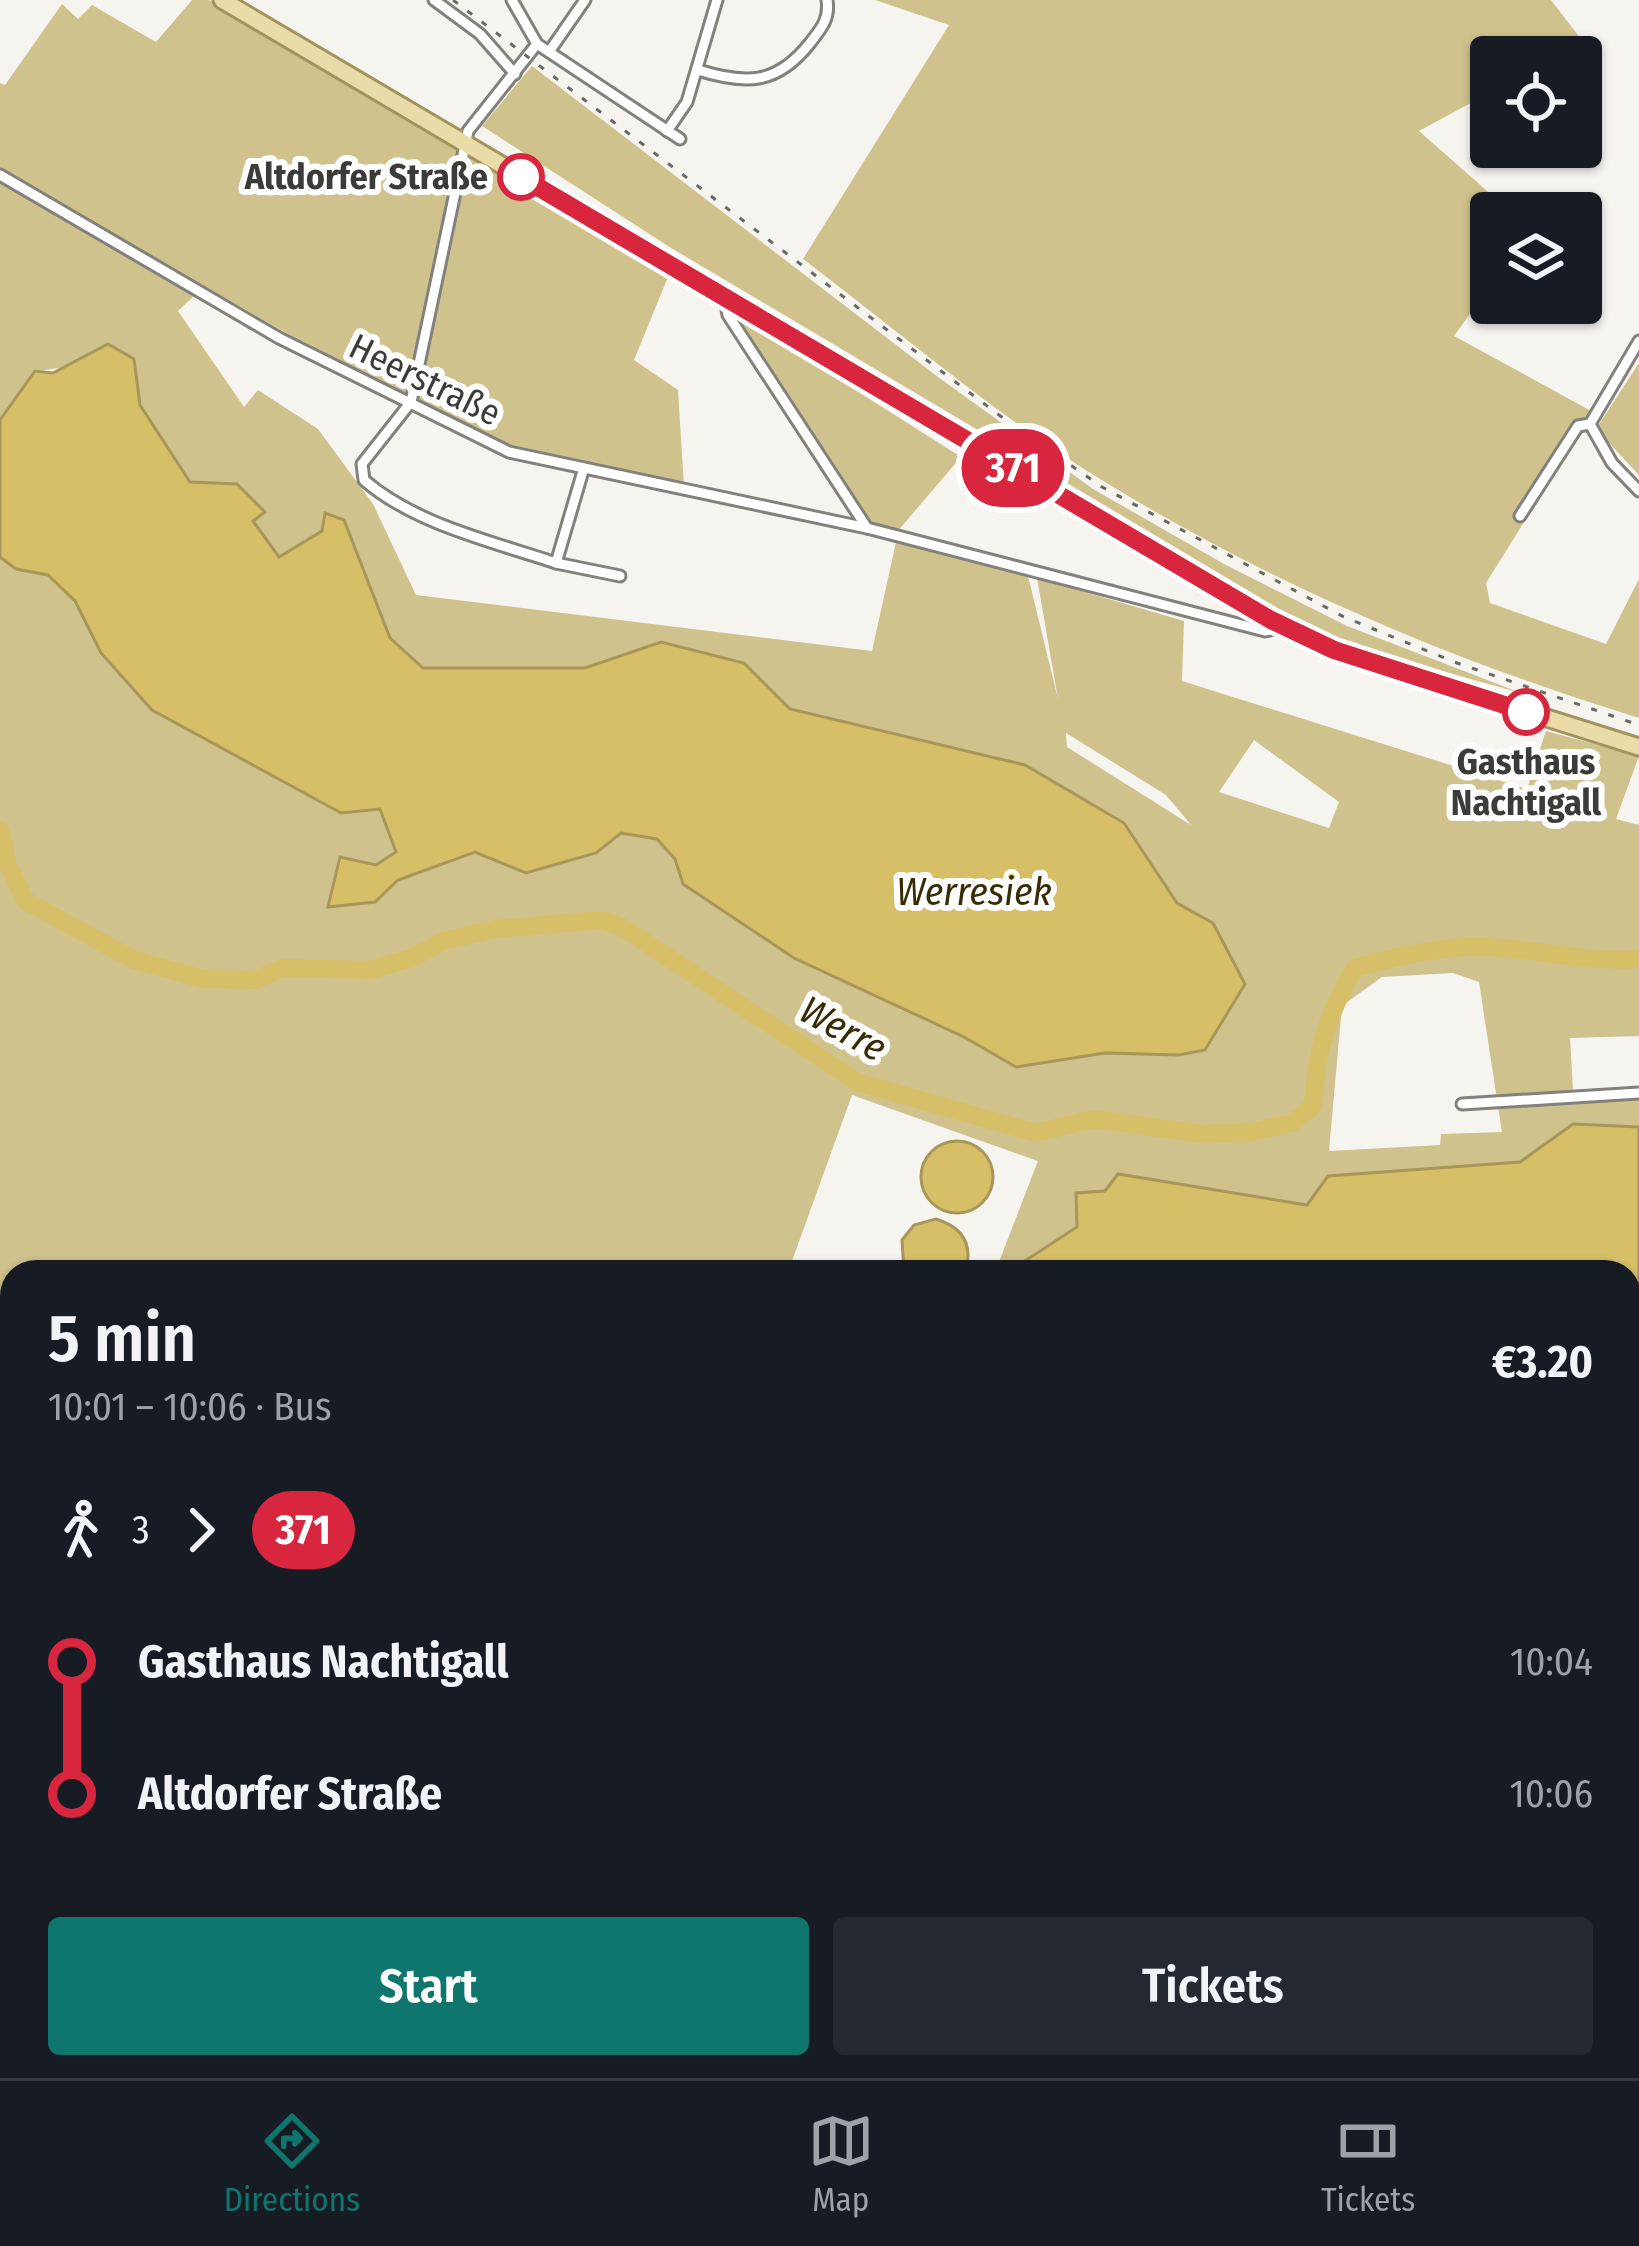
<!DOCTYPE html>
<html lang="en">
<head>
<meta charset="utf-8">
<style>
	:root { --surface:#171b24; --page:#242831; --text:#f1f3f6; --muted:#9ea1a6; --line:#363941; --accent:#0f766e }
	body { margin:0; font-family:"Fira Sans Condensed",sans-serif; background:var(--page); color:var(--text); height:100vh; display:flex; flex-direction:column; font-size:45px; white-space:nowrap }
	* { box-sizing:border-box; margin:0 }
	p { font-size:39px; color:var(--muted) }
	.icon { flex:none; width:66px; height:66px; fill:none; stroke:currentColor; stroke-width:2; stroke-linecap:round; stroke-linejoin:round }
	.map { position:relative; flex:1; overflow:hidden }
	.details { position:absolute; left:0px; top:1260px; width:1641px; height:819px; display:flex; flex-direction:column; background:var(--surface); border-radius:36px 36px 0 0; box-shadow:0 3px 9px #0004 }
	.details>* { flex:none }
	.badge { padding:0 24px; border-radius:39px; font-size:42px; line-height:78px }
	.controls { position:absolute; left:1470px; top:36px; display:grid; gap:24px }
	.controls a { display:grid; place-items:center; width:132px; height:132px; border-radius:12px; background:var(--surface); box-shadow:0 3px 9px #0004; font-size:60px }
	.map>.badge { position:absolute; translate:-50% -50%; box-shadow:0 0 0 6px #fff }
	.legs { display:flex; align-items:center; gap:18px; height:132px; padding:0 48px; font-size:39px }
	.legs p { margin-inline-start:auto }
	.headline { display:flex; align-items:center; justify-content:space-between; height:204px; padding:0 48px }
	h1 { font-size:66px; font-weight:600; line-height:90px }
	.cta { display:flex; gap:24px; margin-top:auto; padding:24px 48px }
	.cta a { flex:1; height:138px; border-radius:12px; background:var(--accent); color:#fff; font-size:48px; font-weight:600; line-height:138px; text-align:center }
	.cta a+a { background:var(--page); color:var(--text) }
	ul { padding:0 48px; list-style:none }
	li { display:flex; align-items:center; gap:42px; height:132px; font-size:45px }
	li i { display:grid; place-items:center; width:18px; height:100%; margin:0 15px; background:currentColor }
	li i::after { content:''; width:30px; height:30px; margin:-15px; border:9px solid; border-radius:50%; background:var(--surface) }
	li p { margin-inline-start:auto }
	li:first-child i { background:linear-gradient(#0000 50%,currentColor 0) }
	li:last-child i { background:linear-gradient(currentColor 50%,#0000 0) }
	.tab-bar { display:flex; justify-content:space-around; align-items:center; height:168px; border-top:3px solid var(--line); background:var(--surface); font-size:33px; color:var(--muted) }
	.tab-bar a { display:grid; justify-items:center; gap:6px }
	.tab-bar .on { color:var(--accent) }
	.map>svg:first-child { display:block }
	.green { fill:#d0c28d; fill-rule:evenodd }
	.water { fill:#d6bf67; stroke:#a89759; stroke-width:3 }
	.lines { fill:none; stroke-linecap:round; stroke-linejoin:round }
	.river { stroke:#d6bf67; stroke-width:18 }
	.street-casing { stroke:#82817c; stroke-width:15 }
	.secondary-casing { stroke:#82817c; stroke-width:20 }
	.primary-casing { stroke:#a2945c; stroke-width:21 }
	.street { stroke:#fff; stroke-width:9 }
	.secondary { stroke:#fff; stroke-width:14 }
	.primary { stroke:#e9dca9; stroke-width:15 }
	.rail { stroke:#6a6966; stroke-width:3; stroke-dasharray:6 12; stroke-linecap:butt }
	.line-1-casing { stroke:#fff; stroke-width:27 }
	.line-1 { stroke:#d7263d; stroke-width:18 }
	.stop-1-dot { fill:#fff; stroke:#d7263d; stroke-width:6 }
	.labels { text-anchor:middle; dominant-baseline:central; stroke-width:12; stroke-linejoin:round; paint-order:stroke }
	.stop-label { font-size:36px; font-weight:bold; fill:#3b3b39; stroke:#fff; text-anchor:end }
	.street-label { font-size:36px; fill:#3b3b39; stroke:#fff }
	.water-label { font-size:39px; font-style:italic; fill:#372d05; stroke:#fff }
</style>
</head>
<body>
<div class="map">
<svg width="1639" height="2078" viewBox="0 0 1639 2078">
	<rect width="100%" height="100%" fill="#f6f4ef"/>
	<g class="green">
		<path d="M192,0h17l461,272 -36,88 44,30 6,97 -171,-40 -225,-113 -199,-113 -5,4 112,69 -18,17 66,96 14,-17 60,39 55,75 43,91 456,56 24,-109 132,34 30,123 -21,-121 147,43 -2,60 345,108 19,-58 93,25 -23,63 23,6v211l-69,2 3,52 66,-4v41l-66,-3 -53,38 -192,14 -21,29 -189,-31 -40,53 -70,45h-13l43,-111 -186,-66 -64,177h-776v542l-12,-2v-1255l16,12 31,6 28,26 26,52 51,57 228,99 17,43 -21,13 -1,37 23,-22 77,-28 51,21 70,-20 25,-20 35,6 20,20 7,25 111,74 170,79 52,30 89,-14 74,2 65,-71 -31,-60 -36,-21 -53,-80 -99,-58 -235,-56 -46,-46 -83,-21 -76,26h-162l-33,-30 -46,-118 -65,37 -26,-37 11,-7 -73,-30 -51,-78 -6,-46 -99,12 -35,49v-337l5,2 57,-81 16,15 14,-14 64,37zM1066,733l100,62 25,30 -124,-78zM1254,740l85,62 -10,26 -110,-36zM1453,973l26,9 23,150 -61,2 -1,11 -111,6 13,-145 40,-29z"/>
		<path d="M875,0h676l33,43 -26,14h-67v35l-72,39 93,82h-21v72l-37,51 139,76 -107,171 4,20 116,41 33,-65v139c-188,-58 -366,-133 -534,-236 -107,-65 -203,-148 -302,-223l146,-234z"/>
		<polygon points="532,66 938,377 1093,489 1224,564 1347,626 1521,693 1399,659 1308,626 668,246 482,126"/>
		<polygon points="734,313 961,457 896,533 869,521"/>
		<polygon points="1639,363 1639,475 1596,429"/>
		<polygon points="0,1882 12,1886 12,2058 0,2047"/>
		<polygon points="21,2067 182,2067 171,2078 32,2078"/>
		<polygon points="211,2067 487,2067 469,2078 201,2078"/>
		<polygon points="529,2067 661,2067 647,2078 532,2078"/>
		<polygon points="1385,2067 1502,2067 1505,2078 1375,2078"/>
	</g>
	<g class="water">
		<polygon points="108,344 134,359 140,405 190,482 237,484 265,512 253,521 279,557 322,531 325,513 344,520 390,638 423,668 585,668 661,642 744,663 790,709 1025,765 1124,823 1177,903 1213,923 1245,984 1205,1050 1179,1055 1105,1053 1016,1067 964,1037 794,958 683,884 675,859 657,839 621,833 596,853 526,873 475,852 398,880 375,902 328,907 340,857 376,865 396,852 380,809 341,813 152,710 101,653 75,601 48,575 16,569 0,557 0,420 35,371 53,373"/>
		<polygon points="1573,1124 1639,1127 1639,1382 1629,1382 1629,1272 1008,1272 1077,1227 1076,1193 1105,1191 1118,1174 1307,1205 1328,1176 1520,1162"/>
		<circle cx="957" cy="1177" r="36"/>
		<path d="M936,1219c26,8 37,24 30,51l-62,2 -2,-32 12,-15z"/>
	</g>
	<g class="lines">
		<path class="river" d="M0,830l8,35 18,36 108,59 69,19 52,1 28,-12 87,2 42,-12 32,-17 51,-12 107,-9 20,7 235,155 179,51 57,-14 110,15 48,-2 41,-9 21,-17c2,-52 15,-93 42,-138 41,-11 90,-23 132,-21 52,2 99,16 152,12"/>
		<g class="street-casing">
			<g id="street">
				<polyline points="434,0 480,34 515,74"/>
				<polyline points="512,0 537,44 680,139"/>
				<path d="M537,44l-69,87 -57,271 -49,62 2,16c50,44 130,62 192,83l27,-92"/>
				<polyline points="551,49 585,0"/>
				<path d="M698,70c48,15 79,15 112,-27 11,-14 20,-24 17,-43"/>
				<polyline points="667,131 687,102 717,0"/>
				<polyline points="0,175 279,338 509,452 867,528 1265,631 1284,627"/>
				<polyline points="725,299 728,315 867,528"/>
				<polyline points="1639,341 1590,424 1612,463 1639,491"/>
				<polyline points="1520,516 1578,426 1590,424"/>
				<polyline points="556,563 620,576"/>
				<polyline points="1462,1104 1639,1093"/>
			</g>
		</g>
		<g class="secondary-casing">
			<g id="secondary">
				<polyline points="1629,1525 1639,1525"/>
				<polyline points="0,1762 12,1758"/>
			</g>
		</g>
		<g class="primary-casing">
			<polyline id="primary" points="222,0 1284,627 1394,670 1639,747"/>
		</g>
		<use href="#street" class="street"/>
		<use href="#secondary" class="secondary"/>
		<use href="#primary" class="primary"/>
		<polyline class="rail" points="453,0 999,415 1102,487 1344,617 1457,663 1639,725"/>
	</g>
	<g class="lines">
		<g class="line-1-casing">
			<polyline id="line-1" points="521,177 1271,620 1334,650 1526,712"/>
		</g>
		<use href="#line-1" class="line-1"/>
	</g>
	<g class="stop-1-dot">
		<circle cx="521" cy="177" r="21"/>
		<circle cx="1526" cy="712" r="21"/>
	</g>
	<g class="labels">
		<g class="stop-label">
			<text x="488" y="177">Altdorfer Straße</text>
			<text x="1526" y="762" text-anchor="middle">Gasthaus<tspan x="1526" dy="41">Nachtigall</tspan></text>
		</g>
		<g class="street-label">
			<text transform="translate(425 380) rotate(26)">Heerstraße</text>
		</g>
		<g class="water-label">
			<text x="974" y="892">Werresiek</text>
			<text transform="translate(843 1029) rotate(29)">Werre</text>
		</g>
	</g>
</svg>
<div class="controls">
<a><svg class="icon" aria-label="locate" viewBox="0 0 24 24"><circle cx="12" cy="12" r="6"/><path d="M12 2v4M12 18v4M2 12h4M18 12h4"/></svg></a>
<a><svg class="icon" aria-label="layers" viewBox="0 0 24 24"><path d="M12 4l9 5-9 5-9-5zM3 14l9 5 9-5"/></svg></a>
</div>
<b class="badge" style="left:1013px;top:468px;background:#d7263d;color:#fff">371</b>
<section class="details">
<div class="headline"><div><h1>5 min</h1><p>10:01 – 10:06 · Bus</p></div><b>€3.20</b></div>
<div class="legs"><svg class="icon" aria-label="walk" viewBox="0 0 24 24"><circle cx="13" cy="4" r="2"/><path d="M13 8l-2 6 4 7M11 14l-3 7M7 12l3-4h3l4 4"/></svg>3<svg class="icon" aria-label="forward" viewBox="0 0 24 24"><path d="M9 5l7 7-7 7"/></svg><b class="badge" style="background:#d7263d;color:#fff">371</b></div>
<ul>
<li><i style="color:#d7263d"></i><b>Gasthaus Nachtigall</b><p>10:04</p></li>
<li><i style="color:#d7263d"></i><b>Altdorfer Straße</b><p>10:06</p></li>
</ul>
<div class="cta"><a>Start</a><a>Tickets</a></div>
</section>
</div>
<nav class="tab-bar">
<a class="on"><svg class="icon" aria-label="directions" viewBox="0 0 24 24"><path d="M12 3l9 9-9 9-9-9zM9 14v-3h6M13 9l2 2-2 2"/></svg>Directions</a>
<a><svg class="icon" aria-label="map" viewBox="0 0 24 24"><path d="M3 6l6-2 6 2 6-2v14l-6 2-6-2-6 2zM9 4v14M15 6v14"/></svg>Map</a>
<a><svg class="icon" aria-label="tickets" viewBox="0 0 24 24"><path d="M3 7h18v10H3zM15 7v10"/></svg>Tickets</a>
</nav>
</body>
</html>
